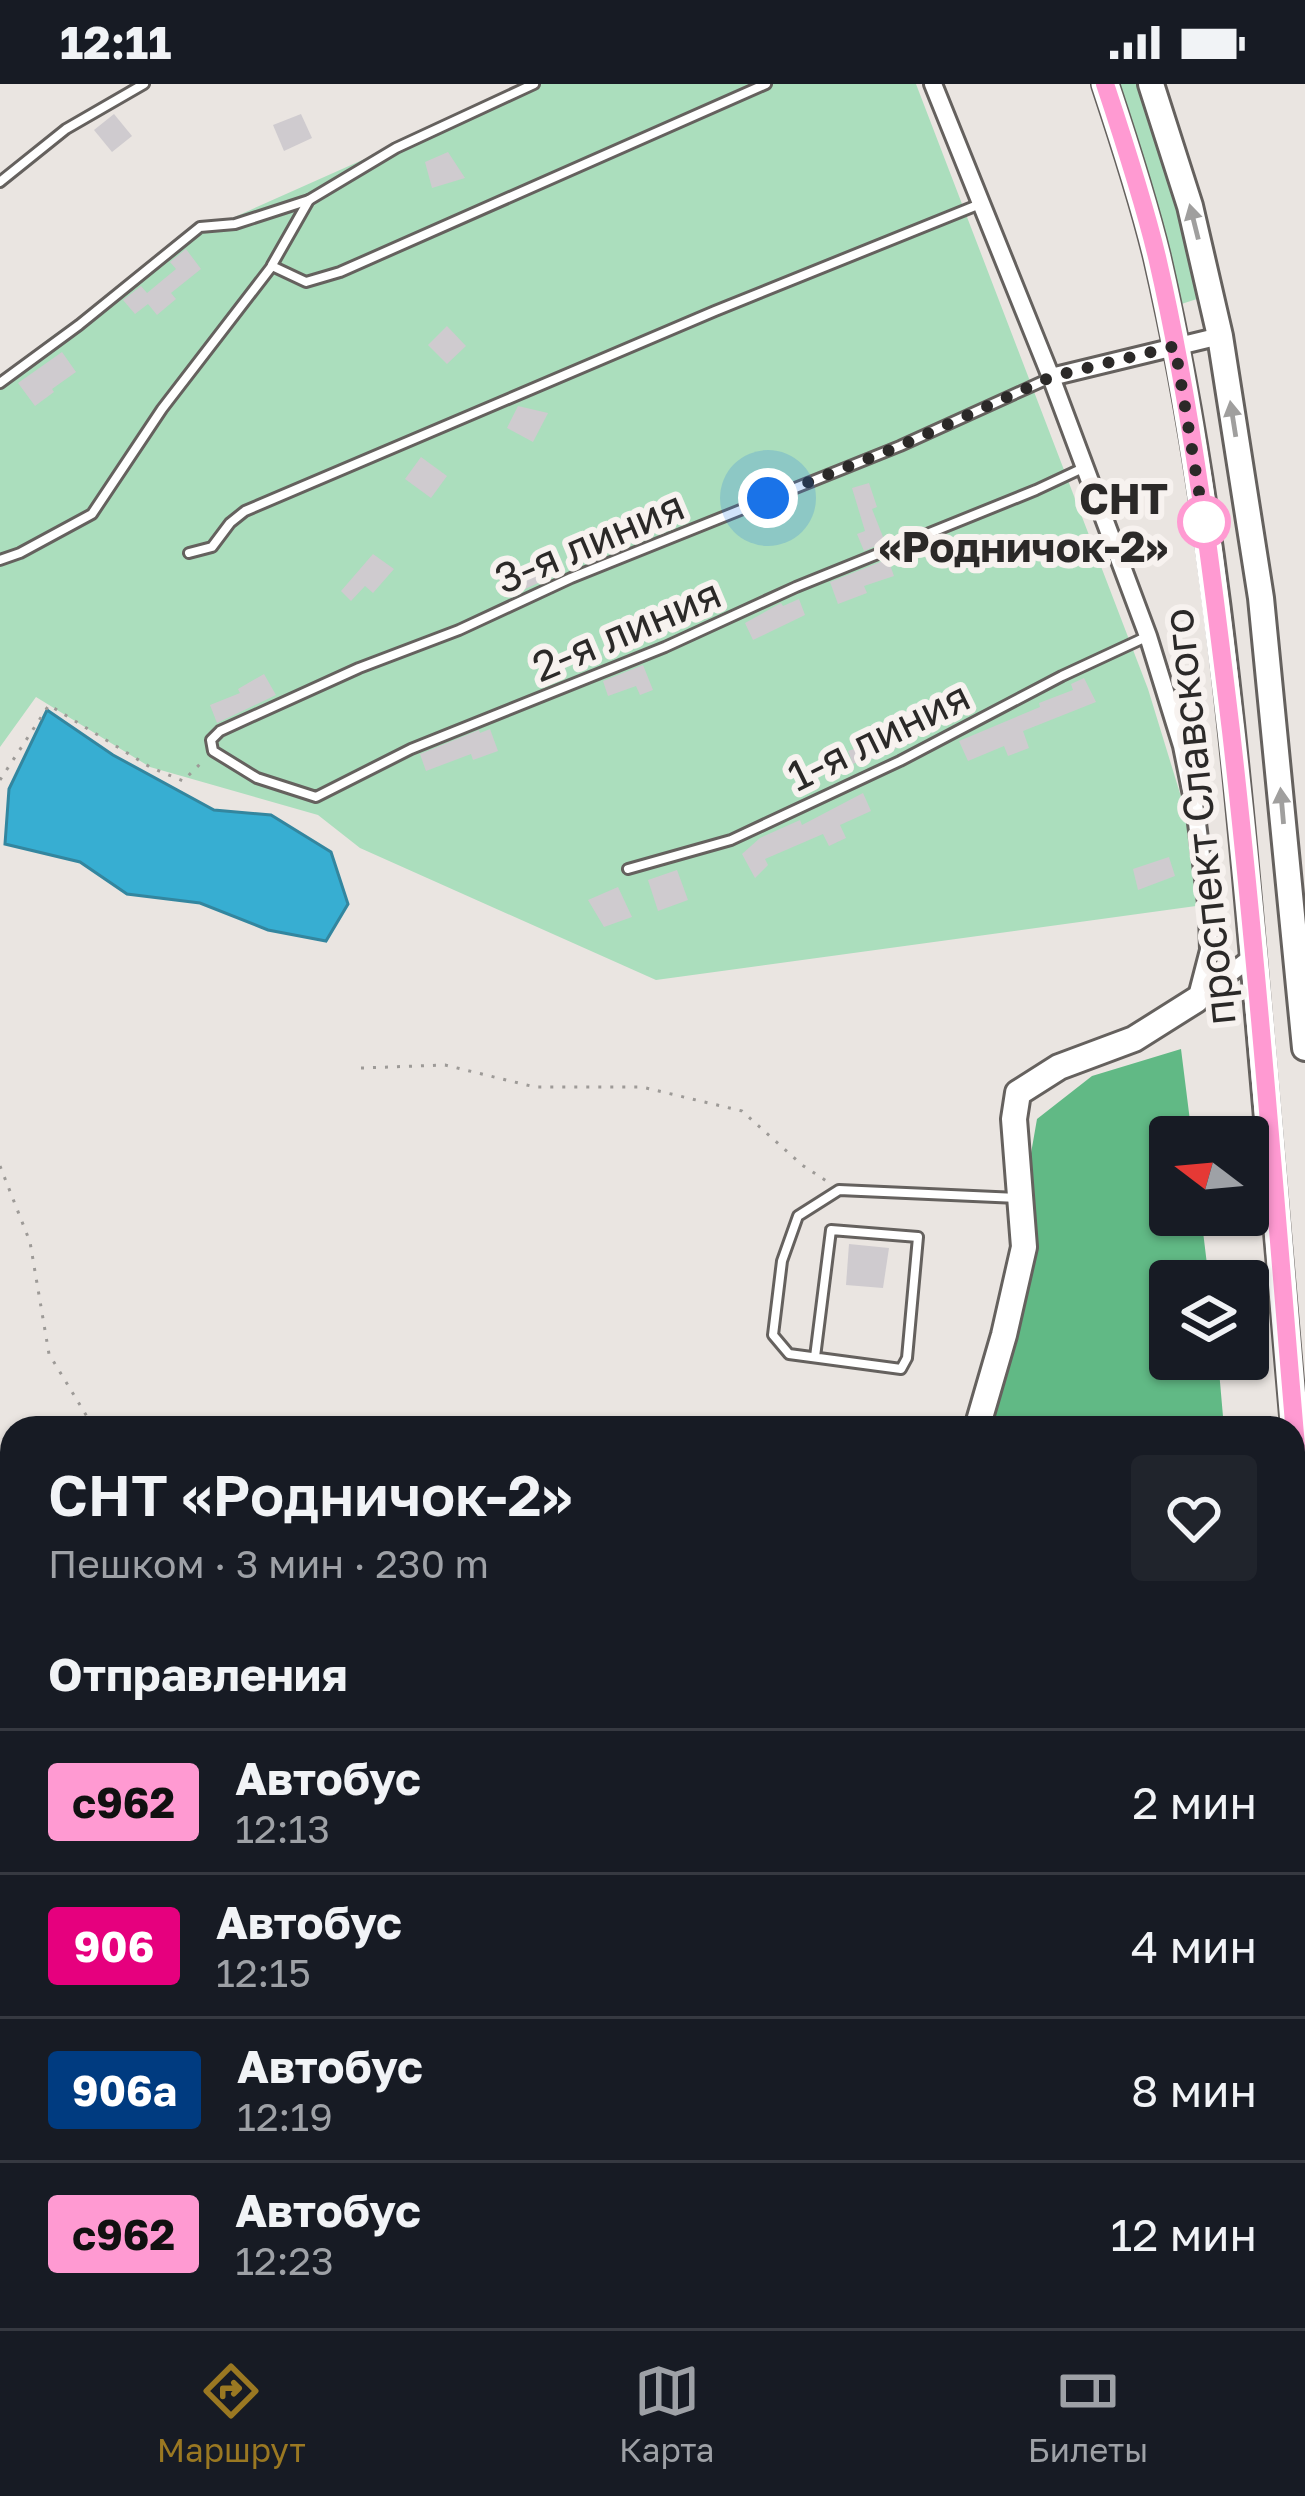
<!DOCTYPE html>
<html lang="ru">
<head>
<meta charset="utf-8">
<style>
	:root { --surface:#171b24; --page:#20242c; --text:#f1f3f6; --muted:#9ea1a6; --line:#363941; --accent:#9a7822 }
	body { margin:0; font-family:"Golos Text",sans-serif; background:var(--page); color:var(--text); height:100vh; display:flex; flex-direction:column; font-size:45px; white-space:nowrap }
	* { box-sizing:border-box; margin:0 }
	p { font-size:39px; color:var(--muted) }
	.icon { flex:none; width:66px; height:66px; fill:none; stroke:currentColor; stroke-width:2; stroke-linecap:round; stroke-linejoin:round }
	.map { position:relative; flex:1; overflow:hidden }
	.drawer { position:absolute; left:0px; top:1332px; width:1305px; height:912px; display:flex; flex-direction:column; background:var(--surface); border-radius:36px 36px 0 0; box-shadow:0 3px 9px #0004 }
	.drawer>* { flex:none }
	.badge { padding:0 24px; border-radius:9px; font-size:42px; line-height:78px }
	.needle { width:78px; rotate:286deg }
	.buttons { position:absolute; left:1149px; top:1032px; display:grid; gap:24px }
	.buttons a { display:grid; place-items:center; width:120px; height:120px; border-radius:12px; background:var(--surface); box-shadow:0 3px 9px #0004; font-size:60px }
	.you { position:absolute; width:60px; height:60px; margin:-30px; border:9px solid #fff; border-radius:50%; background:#1a73e8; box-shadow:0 0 0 18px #1a73e833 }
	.map>.badge { position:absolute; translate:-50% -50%; box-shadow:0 0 0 6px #fff }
	h2 { padding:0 48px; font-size:45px; line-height:108px }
	.round { display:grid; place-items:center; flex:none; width:126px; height:126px; border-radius:12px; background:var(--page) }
	.overview { display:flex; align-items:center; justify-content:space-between; height:204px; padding:0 48px }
	h1 { font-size:57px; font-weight:600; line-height:90px }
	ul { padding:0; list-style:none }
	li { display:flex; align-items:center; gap:36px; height:144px; padding:0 48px; border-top:3px solid var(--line) }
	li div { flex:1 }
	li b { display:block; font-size:45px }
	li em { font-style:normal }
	li .badge { min-width:132px; font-weight:700; text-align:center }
	.status { display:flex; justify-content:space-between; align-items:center; height:84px; padding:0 60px; background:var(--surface); direction:ltr }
	.status svg { height:33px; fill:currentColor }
	.menu { display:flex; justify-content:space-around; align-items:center; height:168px; border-top:3px solid var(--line); background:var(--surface); font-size:33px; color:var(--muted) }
	.menu a { display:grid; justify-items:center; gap:6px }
	.menu .active { color:var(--accent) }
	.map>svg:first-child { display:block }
	.built { fill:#e4d8d0 }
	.green { fill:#abdebd }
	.forest { fill:#61b985 }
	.water { fill:#37aed2; stroke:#33869f; stroke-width:3 }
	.building { fill:#cfcbcf }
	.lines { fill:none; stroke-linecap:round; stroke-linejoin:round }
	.lane-casing { stroke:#65615e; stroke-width:14 }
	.street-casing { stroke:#65615e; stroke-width:22 }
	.secondary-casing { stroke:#65615e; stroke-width:30 }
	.path { stroke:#9d9a97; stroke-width:3; stroke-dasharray:3 9; stroke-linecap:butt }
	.lane { stroke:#fff; stroke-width:8 }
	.street { stroke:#fff; stroke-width:16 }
	.secondary { stroke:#fff; stroke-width:24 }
	.oneway { fill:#a09f9e }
	.line-casing { stroke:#fff; stroke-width:27 }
	.line { stroke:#ff9ad2; stroke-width:18 }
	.walk { stroke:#2b2928; stroke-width:12; stroke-dasharray:0 21.6 }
	.stop-dot { fill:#fff; stroke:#ff9ad2; stroke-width:6 }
	.labels { text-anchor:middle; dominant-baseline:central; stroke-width:12; stroke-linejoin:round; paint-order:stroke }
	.stop-label { font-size:42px; font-weight:bold; fill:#2b2928; stroke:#f7f2ef; text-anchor:end }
	.street-label { font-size:42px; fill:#2b2928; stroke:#f7f2ef }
</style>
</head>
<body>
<div class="status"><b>12:11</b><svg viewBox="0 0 49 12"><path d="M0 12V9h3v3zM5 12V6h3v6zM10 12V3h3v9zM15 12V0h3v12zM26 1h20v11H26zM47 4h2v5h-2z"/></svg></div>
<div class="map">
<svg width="1305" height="2244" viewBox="0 0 1305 2244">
	<rect width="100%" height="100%" fill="#eae5e1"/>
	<polygon class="built" points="0,1910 12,1912 12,2232 302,2232 305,2244 0,2244"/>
	<g class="green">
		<polygon points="533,0 916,0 1148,605 1194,755 1196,822 656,896 360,764 318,731 150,683 36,613 0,663 0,295 47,256 194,151"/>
		<polygon points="1116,0 1141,0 1184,149 1197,215 1175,222"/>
	</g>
	<g class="forest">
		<polygon points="1181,965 1192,1053 1170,1053 1170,1131 1201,1131 1209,1197 1170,1197 1170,1275 1218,1275 1224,1344 983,1344 1037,1035 1092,992"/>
		<polygon points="1293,1996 1305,2081 1305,2244 607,2244 609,2232 1293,2232"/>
	</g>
	<polygon class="water" points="47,626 113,671 214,726 271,731 331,768 348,820 326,857 268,846 200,819 127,810 80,778 5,760 9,705"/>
	<g class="building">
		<polygon points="114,30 132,52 112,68 94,46"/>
		<polygon points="301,30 312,54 284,67 273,41"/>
		<polygon points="448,68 465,94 432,104 425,78"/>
		<polygon points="186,165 201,185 171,209 176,215 157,231 148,220 135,230 123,216 141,202 147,209 176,185 170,178"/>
		<polygon points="447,242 466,262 447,280 428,261"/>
		<polygon points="62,268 76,288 52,305 54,308 35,322 18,299"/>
		<polygon points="518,322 548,329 533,358 507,344"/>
		<polygon points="421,373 447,392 431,414 405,395"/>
		<polygon points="869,399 877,423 872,425 885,458 864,467 857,450 865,447 852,404"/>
		<polygon points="373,470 394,485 373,509 365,502 351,517 341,507"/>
		<polygon points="888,475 894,492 864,502 867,509 838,520 830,498"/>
		<polygon points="561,477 565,487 516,509 499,497 503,483 518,492"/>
		<polygon points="799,515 805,531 753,556 745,539 781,519 783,522"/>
		<polygon points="643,581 653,606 640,611 636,602 608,612 603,597"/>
		<polygon points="264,590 276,611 217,639 210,621 240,609 238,605"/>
		<polygon points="1084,594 1096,618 1023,647 1029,664 1008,672 1004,662 968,677 959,657 1040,623 1039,619 1073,606 1071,600"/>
		<polygon points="906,637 914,656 863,679 862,676 853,680 848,667 870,659 868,654"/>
		<polygon points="490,645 498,667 473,676 471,670 426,687 420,670 479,646 480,649"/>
		<polygon points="863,709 871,727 840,741 846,754 829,762 823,750 765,775 768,781 755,794 742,770 760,754 800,736 802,741"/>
		<polygon points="1169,773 1175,792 1138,806 1133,785"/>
		<polygon points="677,786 688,816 658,827 648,796"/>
		<polygon points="618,803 632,833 604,843 588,816"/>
		<polygon points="849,1160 889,1164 883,1204 846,1201"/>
	</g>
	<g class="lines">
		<g class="lane-casing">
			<g id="lane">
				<polyline points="0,98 66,45 144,0"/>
				<polyline points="272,181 309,116 396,64 534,0"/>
				<polyline points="1050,294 900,362 571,494 459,546 359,584 220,647 211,656 213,667 257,694 316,713 411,665 665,563 796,503 1036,406 1083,384"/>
				<polyline points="0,299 79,241 200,143 235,140 309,116"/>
				<polyline points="189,469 212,463 230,439 245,427 715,227 980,120"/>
				<polyline points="0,476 20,469 92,430 162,325 272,182 306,198 340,188 766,0"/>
				<polyline points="628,785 731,756 900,677 1062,592 1146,553"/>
				<polyline points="815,1273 831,1146 918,1153 907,1274 901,1285 789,1270 773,1251 782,1177 798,1132 839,1106 1018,1114"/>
				<polyline points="0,1937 12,1940"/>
				<polyline points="133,2244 135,2232"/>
			</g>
		</g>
		<g class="street-casing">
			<g id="street">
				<polyline points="933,0 1051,293 1148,552 1182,662 1196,731 1208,827 1209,866 1196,916"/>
				<polyline points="1051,293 1220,252"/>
				<polyline points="1197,915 1253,872"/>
			</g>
		</g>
		<g class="secondary-casing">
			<g id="secondary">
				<path d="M1105,0c19,57 38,115 52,173 53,229 76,466 96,700 17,199 35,397 52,596"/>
				<polyline points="1151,0 1190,122 1220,252 1261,514 1305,964"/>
				<polyline points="977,1344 1004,1251 1024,1163 1014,1035 1018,1009 1059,983 1134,955 1196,916"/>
				<polyline points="587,2244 590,2232"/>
			</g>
		</g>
		<g class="path">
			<polyline points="0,696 49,621 150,683 183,697 204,676"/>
			<polyline points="361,984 445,981 535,1003 642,1003 742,1027 802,1081 828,1098"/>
			<polyline points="0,1082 30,1158 49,1270 94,1344"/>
			<polyline points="0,1875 12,1877"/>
			<polyline points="338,2232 340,2244"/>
		</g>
		<use href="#lane" class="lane"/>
		<use href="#street" class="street"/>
		<use href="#secondary" class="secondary"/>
	</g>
	<defs><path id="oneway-solid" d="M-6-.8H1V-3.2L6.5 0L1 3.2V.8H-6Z" transform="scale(3)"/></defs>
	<g class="oneway">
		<use href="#oneway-solid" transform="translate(1194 138) rotate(-104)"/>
		<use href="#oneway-solid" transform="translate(1233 335) rotate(-99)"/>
		<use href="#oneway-solid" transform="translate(1282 722) rotate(-95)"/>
	</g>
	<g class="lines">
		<g class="line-casing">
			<path id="line" d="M1105,0c19,57 38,115 52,173 36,156 55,316 74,474 31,273 50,548 74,821"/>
		</g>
		<use href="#line" class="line"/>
		<polyline class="walk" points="768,414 900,362 1051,293 1175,262 1204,438"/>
	</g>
	<circle class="stop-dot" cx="1204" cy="438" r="24"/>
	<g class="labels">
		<g class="stop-label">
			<text x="1168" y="414">СНТ<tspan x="1168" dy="48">«Родничок-2»</tspan></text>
		</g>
		<g class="street-label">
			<text transform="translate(589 457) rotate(-23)">3-я линия</text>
			<text transform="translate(626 545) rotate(-23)">2-я линия</text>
			<text transform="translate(878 651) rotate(-26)">1-я линия</text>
			<text transform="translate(1198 733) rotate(-96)">проспект Славского</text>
		</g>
	</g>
</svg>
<div class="buttons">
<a><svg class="needle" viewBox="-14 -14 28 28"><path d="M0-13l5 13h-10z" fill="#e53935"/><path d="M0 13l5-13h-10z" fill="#9ea1a6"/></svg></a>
<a><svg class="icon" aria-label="layers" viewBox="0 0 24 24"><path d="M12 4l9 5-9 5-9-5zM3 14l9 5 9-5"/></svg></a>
</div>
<div class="you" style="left:768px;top:414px"></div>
<section class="drawer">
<div class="overview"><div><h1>СНТ «Родничок-2»</h1><p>Пешком · 3 мин · 230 m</p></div><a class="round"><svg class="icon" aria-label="heart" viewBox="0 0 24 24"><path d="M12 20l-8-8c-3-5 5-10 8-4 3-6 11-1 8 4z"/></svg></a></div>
<h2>Отправления</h2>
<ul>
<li><span class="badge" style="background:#ff9ad2;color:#111">с962</span><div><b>Автобус</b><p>12:13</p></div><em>2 мин</em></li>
<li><span class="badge" style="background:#e6007e;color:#fff">906</span><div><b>Автобус</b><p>12:15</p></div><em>4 мин</em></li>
<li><span class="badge" style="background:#003b80;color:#fff">906а</span><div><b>Автобус</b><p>12:19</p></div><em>8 мин</em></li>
<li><span class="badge" style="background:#ff9ad2;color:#111">с962</span><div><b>Автобус</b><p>12:23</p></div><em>12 мин</em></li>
</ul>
</section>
</div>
<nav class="menu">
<a class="active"><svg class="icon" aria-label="directions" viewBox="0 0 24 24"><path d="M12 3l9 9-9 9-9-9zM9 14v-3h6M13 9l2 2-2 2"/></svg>Маршрут</a>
<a><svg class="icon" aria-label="map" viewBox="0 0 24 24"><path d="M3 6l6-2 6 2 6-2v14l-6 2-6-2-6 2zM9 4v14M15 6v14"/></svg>Карта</a>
<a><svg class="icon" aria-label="tickets" viewBox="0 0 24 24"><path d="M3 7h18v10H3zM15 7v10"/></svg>Билеты</a>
</nav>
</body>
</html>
